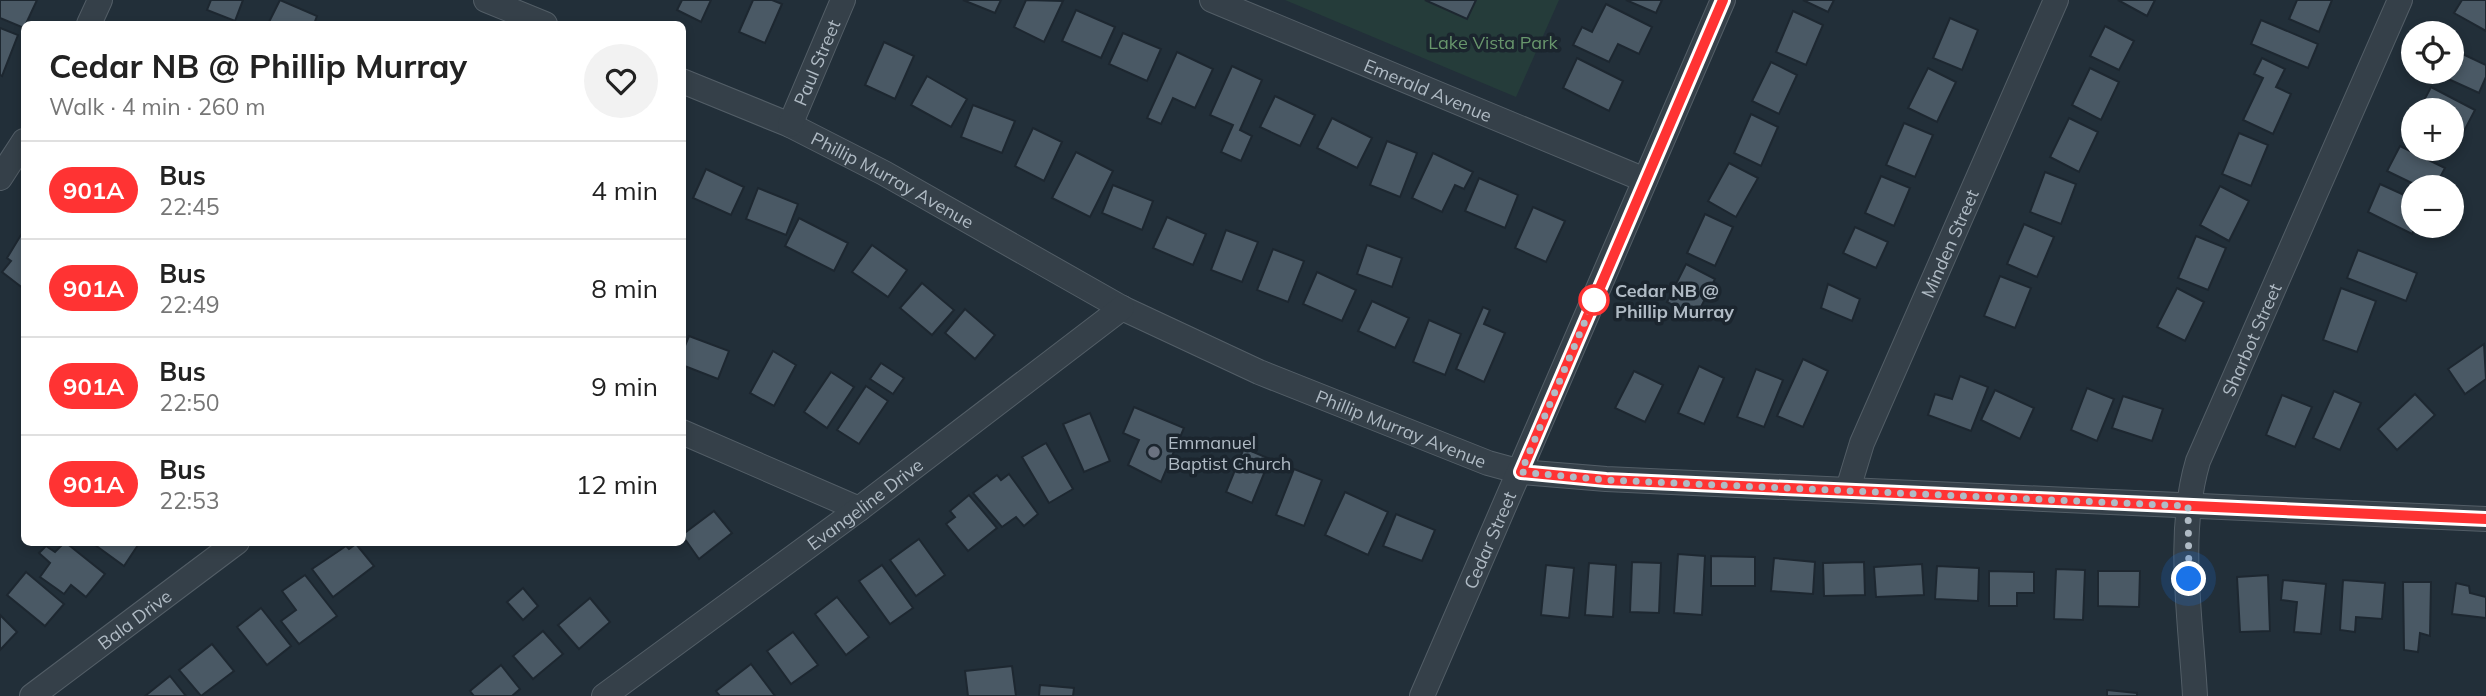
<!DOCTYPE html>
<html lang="en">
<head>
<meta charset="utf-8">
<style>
	:root { --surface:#fff; --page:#f2f2f2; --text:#222; --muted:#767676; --line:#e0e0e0 }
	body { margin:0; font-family:Mulish,sans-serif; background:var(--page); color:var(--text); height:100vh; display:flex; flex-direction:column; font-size:26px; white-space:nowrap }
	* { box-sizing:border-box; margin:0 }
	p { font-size:23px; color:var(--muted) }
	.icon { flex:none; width:38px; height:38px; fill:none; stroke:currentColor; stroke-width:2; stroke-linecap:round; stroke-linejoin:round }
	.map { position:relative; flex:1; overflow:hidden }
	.details { position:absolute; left:21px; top:21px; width:665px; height:525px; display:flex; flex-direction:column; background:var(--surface); border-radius:10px; box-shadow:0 4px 10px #0003 }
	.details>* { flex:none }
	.badge { padding:0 14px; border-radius:23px; font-size:24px; line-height:46px }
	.tools { position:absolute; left:2401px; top:21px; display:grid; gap:14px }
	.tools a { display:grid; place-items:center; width:63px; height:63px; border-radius:50%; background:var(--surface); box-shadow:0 4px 10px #0003; font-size:35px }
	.you { position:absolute; width:35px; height:35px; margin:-18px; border:5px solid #fff; border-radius:50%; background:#1a73e8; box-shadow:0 0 0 10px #1a73e833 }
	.map>.badge { position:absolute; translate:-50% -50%; box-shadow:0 0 0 4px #fff }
	.round { display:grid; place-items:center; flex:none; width:74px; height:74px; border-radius:37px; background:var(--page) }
	.head { display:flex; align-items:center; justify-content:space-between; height:119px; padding:0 28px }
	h1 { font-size:33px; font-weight:700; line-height:52px }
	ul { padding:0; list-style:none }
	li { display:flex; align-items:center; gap:21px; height:98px; padding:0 28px; border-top:2px solid var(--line) }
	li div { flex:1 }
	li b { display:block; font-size:26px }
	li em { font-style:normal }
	li .badge { min-width:77px; font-weight:700; text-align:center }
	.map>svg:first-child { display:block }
	.green { fill:#253c3a }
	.building { fill:#4a5965; stroke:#1d2730; stroke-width:2 }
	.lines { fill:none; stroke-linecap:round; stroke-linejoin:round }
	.minor-casing { stroke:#535e67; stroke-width:26 }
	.minor { stroke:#354049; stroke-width:24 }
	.line-casing { stroke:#fff; stroke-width:16 }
	.line { stroke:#f33; stroke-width:10 }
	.walk { stroke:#b0bbc5; stroke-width:7; stroke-dasharray:0 12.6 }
	.stop-dot { fill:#fff; stroke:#f33; stroke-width:3.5 }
	.worship-dot { fill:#6b7280; stroke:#1b252e; stroke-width:2.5 }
	.labels { text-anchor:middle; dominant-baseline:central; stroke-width:7; stroke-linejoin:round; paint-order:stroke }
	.park-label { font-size:18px; fill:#68966c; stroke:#1b252e }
	.street-label { font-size:18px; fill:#b0bbc5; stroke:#1b252e }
	.stop-label { font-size:18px; font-weight:bold; fill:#b0bbc5; stroke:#1b252e; text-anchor:start }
	.poi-label { font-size:18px; fill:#b0bbc5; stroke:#1b252e; text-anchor:start }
</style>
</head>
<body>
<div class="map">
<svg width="2486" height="696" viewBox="0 0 2486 696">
	<rect width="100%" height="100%" fill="#222f39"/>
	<polygon class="green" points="1285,0 1559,0 1516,97"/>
	<g class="building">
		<polygon points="0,0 37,0 24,28 0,18"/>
		<polygon points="211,0 243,0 235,21 207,10"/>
		<polygon points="280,0 317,16 314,24 268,24"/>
		<polygon points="682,0 711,0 701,22 677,10"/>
		<polygon points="753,0 772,0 782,4 765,43 739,32"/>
		<polygon points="963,0 1001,0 995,13"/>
		<polygon points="1026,0 1063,1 1044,42 1014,27"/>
		<polygon points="1425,0 1476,0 1467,19"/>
		<polygon points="1626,0 1662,0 1656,13"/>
		<polygon points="1803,0 1834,0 1828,12"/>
		<polygon points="2118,0 2155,0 2147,16"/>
		<polygon points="2297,0 2332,0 2319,32 2289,19"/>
		<polygon points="2462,0 2486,0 2486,31 2454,13"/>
		<polygon points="1606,4 1652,27 1639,54 1618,44 1609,62 1573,45 1582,27 1592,32"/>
		<polygon points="1076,10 1115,27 1101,58 1062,41"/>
		<polygon points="1793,11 1823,25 1806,65 1776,52"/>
		<polygon points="1950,18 1978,30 1962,70 1933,58"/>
		<polygon points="2261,20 2318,44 2308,68 2251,44"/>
		<polygon points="2105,26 2134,41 2119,70 2090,56"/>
		<polygon points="0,28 18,35 2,76 0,75"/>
		<polygon points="1123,33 1161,49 1147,81 1109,64"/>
		<polygon points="884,42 914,56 895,99 865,85"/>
		<polygon points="2452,49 2486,65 2486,77 2479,93 2435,73 2452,72"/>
		<polygon points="1177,52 1213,69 1195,108 1173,98 1161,124 1147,118"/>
		<polygon points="1577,58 1623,81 1609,111 1563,88"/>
		<polygon points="2262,58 2285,69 2276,87 2291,94 2273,134 2243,120 2263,78 2254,74"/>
		<polygon points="1771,62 1797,75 1779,114 1752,101"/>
		<polygon points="1232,66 1262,80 1240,130 1252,136 1241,161 1221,152 1233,125 1210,115"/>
		<polygon points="1928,68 1956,82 1937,122 1908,108"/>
		<polygon points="2090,68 2119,82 2101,120 2072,105"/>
		<polygon points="927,76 967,99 951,127 911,105"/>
		<polygon points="2431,87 2475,110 2461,137 2452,132 2452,110 2419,110"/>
		<polygon points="1275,96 1315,115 1300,146 1260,127"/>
		<polygon points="973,105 1015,121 1002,153 961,137"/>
		<polygon points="1751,114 1778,127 1761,166 1734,153"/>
		<polygon points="1332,118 1372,138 1357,168 1317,148"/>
		<polygon points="2069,118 2098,132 2079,172 2050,157"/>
		<polygon points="1904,123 1933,135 1915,177 1886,165"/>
		<polygon points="1033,128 1062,142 1044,181 1015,166"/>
		<polygon points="2239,133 2268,145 2251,186 2222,174"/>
		<polygon points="1387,141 1417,153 1400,197 1370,185"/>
		<polygon points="2400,146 2445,168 2435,187 2420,187 2387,171"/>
		<polygon points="1076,152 1113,171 1090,217 1052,198"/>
		<polygon points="1433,153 1473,172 1464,189 1455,185 1442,212 1412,198"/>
		<polygon points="1729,163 1758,178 1736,217 1708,201"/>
		<polygon points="706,169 744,187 731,215 693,198"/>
		<polygon points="2045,172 2076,184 2061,224 2030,212"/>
		<polygon points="1881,176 1910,188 1894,226 1865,213"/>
		<polygon points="1479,178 1518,195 1505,228 1465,211"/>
		<polygon points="2380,184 2413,199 2416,226 2412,234 2368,212"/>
		<polygon points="1113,185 1153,201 1142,230 1102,213"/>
		<polygon points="2220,186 2249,201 2229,241 2200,225"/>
		<polygon points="758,188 798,204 786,235 746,219"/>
		<polygon points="1533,207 1565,221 1546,262 1515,248"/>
		<polygon points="1705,214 1733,227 1715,266 1687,253"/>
		<polygon points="1167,217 1206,234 1193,265 1153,248"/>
		<polygon points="799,218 848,243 834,271 785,246"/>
		<polygon points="2024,224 2054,237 2037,277 2007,264"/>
		<polygon points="1855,227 1888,242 1876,268 1843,253"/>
		<polygon points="24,230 24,289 2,272 11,261 7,258"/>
		<polygon points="1226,230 1258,242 1242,282 1211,270"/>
		<polygon points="2196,236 2226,248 2208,290 2178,278"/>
		<polygon points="872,245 907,270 888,297 852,272"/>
		<polygon points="1367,245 1402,258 1392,287 1357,274"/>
		<polygon points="1273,249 1304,261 1288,302 1257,290"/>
		<polygon points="2358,250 2417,273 2406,301 2347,278"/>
		<polygon points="1686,264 1715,279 1696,317 1667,302"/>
		<polygon points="1317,272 1356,290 1342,321 1303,304"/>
		<polygon points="2000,276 2031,288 2015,328 1984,316"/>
		<polygon points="922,283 954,310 932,335 900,308"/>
		<polygon points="1828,284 1860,299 1852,321 1821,308"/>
		<polygon points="2177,288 2204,302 2185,341 2157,327"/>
		<polygon points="2341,288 2376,301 2357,352 2323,340"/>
		<polygon points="1372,301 1409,318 1395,348 1358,331"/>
		<polygon points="1483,307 1490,310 1484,324 1505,333 1484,382 1456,369"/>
		<polygon points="965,309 995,335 975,359 945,333"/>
		<polygon points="1429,320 1461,334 1445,375 1413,362"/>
		<polygon points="689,336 729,351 718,379 682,365 682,353"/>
		<polygon points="2484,344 2486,379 2465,394 2448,369"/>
		<polygon points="773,351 796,365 774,406 750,393"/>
		<polygon points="1803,359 1828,371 1803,427 1777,416"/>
		<polygon points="881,363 904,378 893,394 870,379"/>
		<polygon points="1699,366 1724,378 1704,424 1678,413"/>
		<polygon points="1756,369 1783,380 1764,427 1737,417"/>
		<polygon points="1634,371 1663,385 1645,422 1615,408"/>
		<polygon points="831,372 854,387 827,428 804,412"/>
		<polygon points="1960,376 1988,387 1971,431 1928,415 1935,394 1952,399"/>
		<polygon points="866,386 888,401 859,444 837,430"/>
		<polygon points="2087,388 2114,399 2097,441 2071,430"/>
		<polygon points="1995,390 2034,408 2020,439 1981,420"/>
		<polygon points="2334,391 2361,403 2340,450 2313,438"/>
		<polygon points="2415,394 2435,415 2397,450 2378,429"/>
		<polygon points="2282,395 2312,407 2295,447 2266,435"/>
		<polygon points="2123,396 2163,409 2152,441 2112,428"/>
		<polygon points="1134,407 1184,428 1161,482 1128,465 1139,440 1123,433"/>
		<polygon points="1090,413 1110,461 1084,472 1063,424"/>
		<polygon points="1046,443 1073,489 1049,503 1022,457"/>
		<polygon points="1244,448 1270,459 1252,503 1226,492"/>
		<polygon points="1294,469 1322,480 1304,526 1276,515"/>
		<polygon points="1009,474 1038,514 1024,526 1016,517 1002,527 973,493 997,475 1001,480"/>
		<polygon points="1345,492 1388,512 1368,555 1325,535"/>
		<polygon points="969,495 997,528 968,551 946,524 955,517 950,511"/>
		<polygon points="714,511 732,533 699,559 682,535"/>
		<polygon points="1396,514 1435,530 1422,561 1383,546"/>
		<polygon points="919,539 945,575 916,596 890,560"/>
		<polygon points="65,542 105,574 86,597 71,585 64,594 40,577 50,563 39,553 46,546 55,552"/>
		<polygon points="91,542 140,542 124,566"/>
		<polygon points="356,544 374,566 333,597 312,569 346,546 349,549"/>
		<polygon points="1678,554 1705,556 1702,615 1674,613"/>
		<polygon points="1711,556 1755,557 1755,586 1711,586"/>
		<polygon points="1774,558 1815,562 1813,594 1771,591"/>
		<polygon points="1632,562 1661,563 1659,613 1630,612"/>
		<polygon points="1864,562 1865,595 1824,596 1823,563"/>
		<polygon points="1589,563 1616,565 1613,617 1585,615"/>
		<polygon points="1922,564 1924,595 1876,597 1874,567"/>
		<polygon points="882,565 913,608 890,624 859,581"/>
		<polygon points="1546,565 1574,568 1569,618 1541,615"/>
		<polygon points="1937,566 1979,568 1978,601 1935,599"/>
		<polygon points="2056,569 2085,570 2083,620 2054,619"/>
		<polygon points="1989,571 2034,572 2034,593 2017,593 2017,606 1989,606"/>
		<polygon points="2098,571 2140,571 2139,607 2098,606"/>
		<polygon points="26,572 64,604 45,626 7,595"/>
		<polygon points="305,575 337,616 299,644 281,621 296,610 282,591"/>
		<polygon points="2268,575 2270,631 2240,632 2237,577"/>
		<polygon points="2283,580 2326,584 2321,634 2294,632 2297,602 2281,600"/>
		<polygon points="2343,580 2385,583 2382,619 2356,617 2355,632 2340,630"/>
		<polygon points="2403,582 2431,582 2430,636 2420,633 2418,652 2404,650"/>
		<polygon points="2456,583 2469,586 2470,593 2486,597 2486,618 2452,614"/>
		<polygon points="523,588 538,606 523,620 507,602"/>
		<polygon points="837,597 869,637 846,655 815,614"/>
		<polygon points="590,598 610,622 579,649 558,625"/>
		<polygon points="261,608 291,646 267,665 237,627"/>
		<polygon points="0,615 17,632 0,650"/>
		<polygon points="543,631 563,654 533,679 513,656"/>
		<polygon points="793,632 818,665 791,684 767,651"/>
		<polygon points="212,644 234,671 201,696 179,670"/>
		<polygon points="751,664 775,696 720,696 716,691"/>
		<polygon points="501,665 520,689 512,696 474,696 470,691"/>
		<polygon points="1012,666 1016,696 968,696 965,671"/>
		<polygon points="170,676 186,696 145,696"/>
		<polygon points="1040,685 1074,688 1073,696 1039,696"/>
		<polygon points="2107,690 2137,693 2137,696 2107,696"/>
	</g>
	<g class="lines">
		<g class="minor-casing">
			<g id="minor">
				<polyline points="486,0 545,24"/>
				<path id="s1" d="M1212,0l433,180"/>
				<polyline points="89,24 100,0"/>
				<path id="s2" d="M682,81l108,44 94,48 238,135 137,64 229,91 33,9 85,7 880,40"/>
				<path id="s3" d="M790,125l53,-125"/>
				<polyline points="0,178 24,141"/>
				<polyline points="682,432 859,509"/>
				<path id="s4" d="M1848,489l14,-46 194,-443"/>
				<path id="s5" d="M32,696l205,-154"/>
				<path id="s6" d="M604,696l255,-187 263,-201"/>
				<path id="s7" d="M1422,696l301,-696"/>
				<path id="s8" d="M2195,696c-4,-76 -19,-161 3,-235l202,-461"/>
			</g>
		</g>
		<use href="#minor" class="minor"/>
	</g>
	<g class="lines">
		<g class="line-casing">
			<polyline id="line" points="1723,0 1521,472 1606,480 2486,519"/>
		</g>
		<use href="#line" class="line"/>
		<polyline class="walk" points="1594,300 1521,472 1606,480 2188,506 2189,579"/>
	</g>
	<circle class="stop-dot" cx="1594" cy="300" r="14"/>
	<circle class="worship-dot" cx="1154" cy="452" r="7"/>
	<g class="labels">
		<g class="park-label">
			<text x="1493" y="42">Lake Vista Park</text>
		</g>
		<g class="street-label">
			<text stroke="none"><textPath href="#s3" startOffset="68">Paul Street</textPath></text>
			<text stroke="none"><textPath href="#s1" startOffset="234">Emerald Avenue</textPath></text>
			<text stroke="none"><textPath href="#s2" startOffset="233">Phillip Murray Avenue</textPath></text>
			<text stroke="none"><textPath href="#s4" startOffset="266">Minden Street</textPath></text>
			<text stroke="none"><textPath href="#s8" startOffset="369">Sharbot Street</textPath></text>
			<text stroke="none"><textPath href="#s2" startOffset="800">Phillip Murray Avenue</textPath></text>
			<text stroke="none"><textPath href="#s6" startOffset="324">Evangeline Drive</textPath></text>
			<text stroke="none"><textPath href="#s7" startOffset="170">Cedar Street</textPath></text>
			<text stroke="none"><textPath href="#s5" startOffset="128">Bala Drive</textPath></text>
		</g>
		<g class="stop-label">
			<text x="1615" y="290">Cedar NB @<tspan x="1615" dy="21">Phillip Murray</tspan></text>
		</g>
		<g class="poi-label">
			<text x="1168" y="442">Emmanuel<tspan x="1168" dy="21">Baptist Church</tspan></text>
		</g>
	</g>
</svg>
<div class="tools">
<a><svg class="icon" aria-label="locate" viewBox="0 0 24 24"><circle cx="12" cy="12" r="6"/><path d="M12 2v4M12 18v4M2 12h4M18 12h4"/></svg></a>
<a>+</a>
<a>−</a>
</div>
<div class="you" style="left:2189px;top:579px"></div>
<section class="details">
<div class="head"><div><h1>Cedar NB @ Phillip Murray</h1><p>Walk · 4 min · 260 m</p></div><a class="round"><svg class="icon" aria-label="heart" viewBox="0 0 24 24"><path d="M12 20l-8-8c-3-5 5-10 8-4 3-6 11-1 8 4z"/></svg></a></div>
<ul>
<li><span class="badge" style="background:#f33;color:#fff">901A</span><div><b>Bus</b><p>22:45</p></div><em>4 min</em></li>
<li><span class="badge" style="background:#f33;color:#fff">901A</span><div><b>Bus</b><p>22:49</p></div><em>8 min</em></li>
<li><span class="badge" style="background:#f33;color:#fff">901A</span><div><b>Bus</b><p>22:50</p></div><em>9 min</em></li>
<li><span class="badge" style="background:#f33;color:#fff">901A</span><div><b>Bus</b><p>22:53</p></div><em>12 min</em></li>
</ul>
</section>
</div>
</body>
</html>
